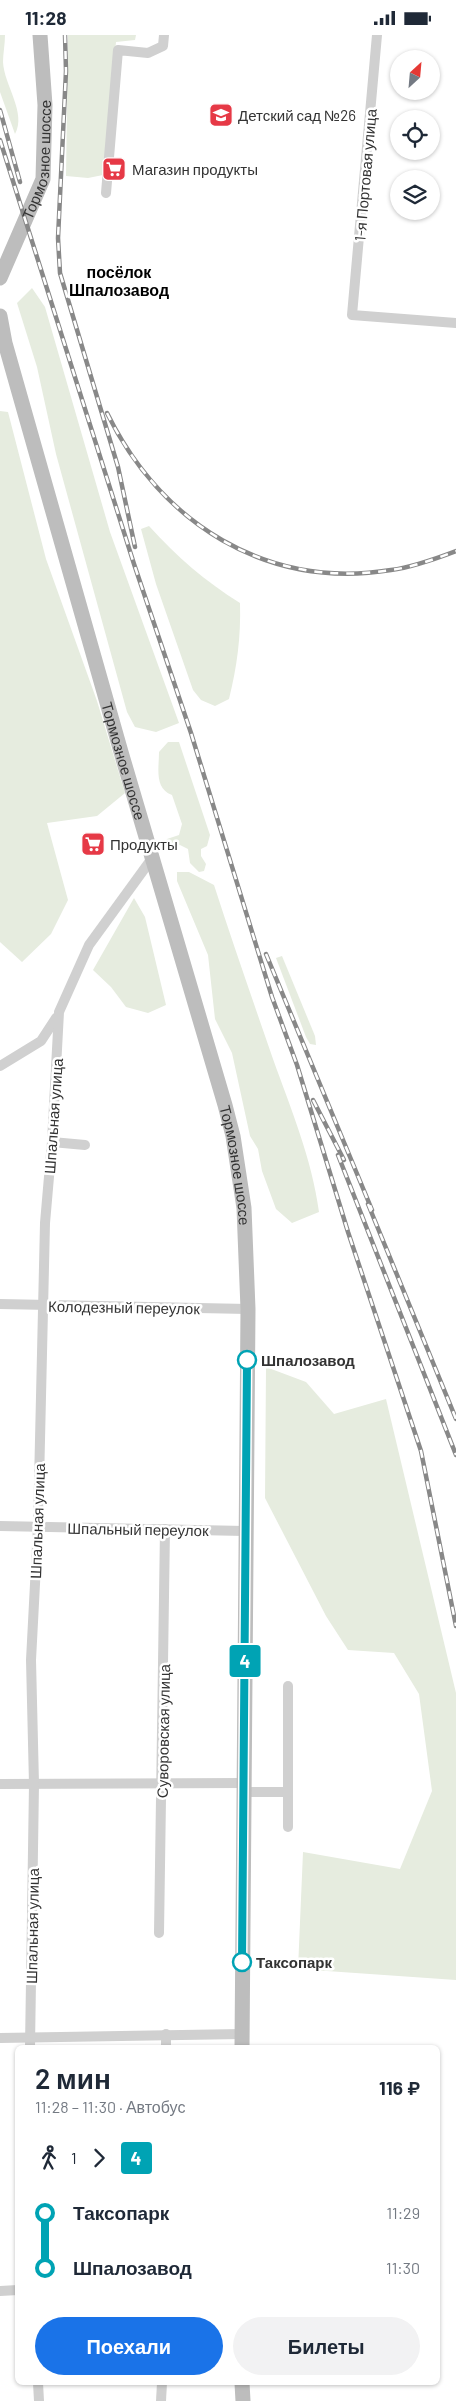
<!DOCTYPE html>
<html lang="ru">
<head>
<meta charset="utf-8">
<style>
	:root { --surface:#fff; --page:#f2f2f3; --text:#1f2937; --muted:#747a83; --accent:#1a73e8 }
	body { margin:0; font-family:Barlow,sans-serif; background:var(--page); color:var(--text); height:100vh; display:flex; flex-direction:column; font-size:19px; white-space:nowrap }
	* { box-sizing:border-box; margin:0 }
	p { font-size:16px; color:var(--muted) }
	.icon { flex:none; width:28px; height:28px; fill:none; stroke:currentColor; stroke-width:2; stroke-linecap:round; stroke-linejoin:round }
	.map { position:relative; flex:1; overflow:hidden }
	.drawer { position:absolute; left:15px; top:2010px; width:425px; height:340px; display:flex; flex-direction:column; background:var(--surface); border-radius:8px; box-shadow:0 1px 4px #0004 }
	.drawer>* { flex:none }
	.badge { padding:0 10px; border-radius:4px; font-size:18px; line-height:32px }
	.needle { width:32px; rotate:26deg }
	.buttons { position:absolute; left:390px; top:15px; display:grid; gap:10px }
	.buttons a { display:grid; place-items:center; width:50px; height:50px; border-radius:50%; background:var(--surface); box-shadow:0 1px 4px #0004; font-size:25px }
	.map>.badge { position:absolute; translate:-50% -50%; box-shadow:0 0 0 2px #fff }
	.legs { display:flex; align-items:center; gap:8px; height:55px; padding:0 20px; font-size:16px }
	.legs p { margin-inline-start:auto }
	.headline { display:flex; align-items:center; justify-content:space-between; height:85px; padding:0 20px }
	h1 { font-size:28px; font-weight:600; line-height:38px }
	.button { display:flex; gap:10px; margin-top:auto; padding:10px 20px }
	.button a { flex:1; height:58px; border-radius:30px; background:var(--accent); color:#fff; font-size:20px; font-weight:600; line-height:58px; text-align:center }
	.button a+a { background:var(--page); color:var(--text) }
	ul { padding:0 20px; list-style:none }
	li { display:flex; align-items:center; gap:18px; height:55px; font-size:19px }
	li i { display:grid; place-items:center; width:8px; height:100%; margin:0 6px; background:currentColor }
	li i::after { content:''; width:12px; height:12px; margin:-6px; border:4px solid; border-radius:50%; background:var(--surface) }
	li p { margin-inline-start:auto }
	li:first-child i { background:linear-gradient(#0000 50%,currentColor 0) }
	li:last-child i { background:linear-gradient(currentColor 50%,#0000 0) }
	.status { display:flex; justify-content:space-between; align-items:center; height:35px; padding:0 25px; background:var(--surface); direction:ltr }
	.status svg { height:14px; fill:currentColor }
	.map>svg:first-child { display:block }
	.green { fill:#e6ecdf }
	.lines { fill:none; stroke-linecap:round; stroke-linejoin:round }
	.street { stroke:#d0d0d0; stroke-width:10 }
	.secondary { stroke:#bdbdbd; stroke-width:15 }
	.rail-casing { stroke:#888; stroke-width:4.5 }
	.rail { stroke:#fff; stroke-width:2.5; stroke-dasharray:8; stroke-linecap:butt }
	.line-1-casing { stroke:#fff; stroke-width:11 }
	.line-1 { stroke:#00a3b4; stroke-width:8 }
	.stop-1-dot { fill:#fff; stroke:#00a3b4; stroke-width:2.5 }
	.labels { text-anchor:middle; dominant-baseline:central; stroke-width:5; stroke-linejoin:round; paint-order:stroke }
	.poi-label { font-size:15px; fill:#333; stroke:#fff; text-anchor:start }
	.street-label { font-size:15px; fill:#333; stroke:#fff }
	.stop-label { font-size:15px; font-weight:bold; fill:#333; stroke:#fff; text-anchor:start }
	.neighbourhood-label { font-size:16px; font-weight:bold; fill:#000; stroke:#fff }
</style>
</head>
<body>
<div class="status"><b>11:28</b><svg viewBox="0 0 49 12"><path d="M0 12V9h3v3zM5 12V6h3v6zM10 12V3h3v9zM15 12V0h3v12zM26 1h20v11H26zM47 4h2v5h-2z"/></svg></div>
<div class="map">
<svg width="456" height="2366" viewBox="0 0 456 2366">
	<rect width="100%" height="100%" fill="#fff"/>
	<g class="green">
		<path d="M0,0h5c0,9 -2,19 -2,27 1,23 24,51 12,72l-15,-42z"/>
		<polygon points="68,0 136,0 135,5 116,7 103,140 88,143 66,141"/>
		<polygon points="32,253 45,272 110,497 179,688 156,697 135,692 127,677 56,419 37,332 17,268"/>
		<polygon points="0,376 8,377 46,524 97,666 125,758 97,781 47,788 68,865 51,899 22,927 0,907"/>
		<path d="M149,491c28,31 56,55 91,77 1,34 -3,64 -11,96l-14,7 -14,-6 -8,-10 -37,-106 -15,-55z"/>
		<path d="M168,707h11l31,93 -3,11 -6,3v7l5,8 -2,7 -5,1 -9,-9 -2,-14 -8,-4 -11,2 -4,-3 2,-5 12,-4 3,-11 -10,-29c-18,-7 -13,-27 -13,-43z"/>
		<path d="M177,837h12l25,13c19,59 39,116 59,174 18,50 39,100 46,153l-27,11 -16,-14 -14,-38 -4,-22 -8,-13 -18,-83 -17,-34 -7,-64 -31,-74z"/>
		<polygon points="134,863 145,882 166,970 148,978 126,972 111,952 93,935"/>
		<polygon points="282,921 315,1001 316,1010 310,1009 306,1002 276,923"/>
		<polygon points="266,1332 306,1347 334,1379 386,1364 456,1658 456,1945 298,1934 303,1817 400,1834 432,1756 419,1659 394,1618 348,1615 326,1581 265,1463"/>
	</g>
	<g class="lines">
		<g class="street">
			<polyline points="377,0 352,280 456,288"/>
			<polyline points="106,158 118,15 148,18 163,11 164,0"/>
			<polyline points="0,1031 41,1006 56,983"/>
			<polyline points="52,1107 85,1110"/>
			<polyline points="0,1269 248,1274"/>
			<polyline points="0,1491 245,1496"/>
			<polyline points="288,1651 288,1792"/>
			<polyline points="0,1749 244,1748"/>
			<polyline points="244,1757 288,1757"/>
			<polyline points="159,1898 165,1494"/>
			<polyline points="0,2003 242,1999"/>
			<polyline points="30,2012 34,1749 31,1625 38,1492 45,1188 52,1107 59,977 89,910 153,822"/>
			<polyline points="166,2012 166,1999"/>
			<polyline points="0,2256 18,2255"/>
			<polyline points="38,2348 39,2366"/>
			<polyline points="161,2366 162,2348"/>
		</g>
		<g class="secondary">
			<path id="s1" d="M0,243l43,-99 2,-74 -5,-70"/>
			<path id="s2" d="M0,281l5,27 116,409 104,353 8,31 11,72 4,101 -6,738"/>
			<polyline points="242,2348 243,2366"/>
		</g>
		<g class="rail-casing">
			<g id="rail">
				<polyline points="65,0 66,36 58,203 60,238 118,432 135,512"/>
				<polyline points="0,75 20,147"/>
				<polyline points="0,105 134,529 191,698 272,962 297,1030 348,1197 421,1416 456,1591"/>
				<path d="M107,378c54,110 159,177 284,157 22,-3 44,-11 65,-19"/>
				<polyline points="266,919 372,1175"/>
				<polyline points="313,1065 344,1125"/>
				<polyline points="338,1120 456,1420"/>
				<polyline points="368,1169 456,1384"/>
			</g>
		</g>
		<use href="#rail" class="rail"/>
	</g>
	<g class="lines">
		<g class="line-1-casing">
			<polyline id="line-1" points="242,1927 247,1325"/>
		</g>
		<use href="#line-1" class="line-1"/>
	</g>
	<defs>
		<g id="school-square" transform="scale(1.25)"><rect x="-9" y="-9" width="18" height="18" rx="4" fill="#e63946" stroke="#fff"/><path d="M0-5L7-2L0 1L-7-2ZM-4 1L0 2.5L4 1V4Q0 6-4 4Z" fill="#fff"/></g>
		<g id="supermarket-square" transform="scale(1.25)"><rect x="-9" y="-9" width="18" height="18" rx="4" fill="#e63946" stroke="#fff"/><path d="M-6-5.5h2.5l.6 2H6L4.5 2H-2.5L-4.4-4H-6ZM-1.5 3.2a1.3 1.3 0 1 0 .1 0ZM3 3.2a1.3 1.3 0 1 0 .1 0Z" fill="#fff"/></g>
	</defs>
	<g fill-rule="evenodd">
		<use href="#school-square" x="221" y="80"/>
		<use href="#supermarket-square" x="114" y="134"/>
		<use href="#supermarket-square" x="93" y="809"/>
	</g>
	<g class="stop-1-dot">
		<circle cx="247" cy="1325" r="9"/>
		<circle cx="242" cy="1927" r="9"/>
	</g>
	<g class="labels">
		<g class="poi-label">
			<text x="238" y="80">Детский сад №26</text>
			<text x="132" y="134">Магазин продукты</text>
			<text x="110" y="809">Продукты</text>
		</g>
		<g class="street-label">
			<text stroke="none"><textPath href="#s1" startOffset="126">Тормозное шоссе</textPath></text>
			<text transform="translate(365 140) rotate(-85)">1-я Портовая улица</text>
			<text stroke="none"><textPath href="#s2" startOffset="462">Тормозное шоссе</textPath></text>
			<text transform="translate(53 1081) rotate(-86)">Шпальная улица</text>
			<text stroke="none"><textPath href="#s2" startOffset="882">Тормозное шоссе</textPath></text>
			<text transform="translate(124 1272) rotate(1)">Колодезный переулок</text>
			<text transform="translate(37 1486) rotate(-88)">Шпальная улица</text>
			<text transform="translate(138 1494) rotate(1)">Шпальный переулок</text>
			<text transform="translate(163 1696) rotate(-89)">Суворовская улица</text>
			<text transform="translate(32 1891) rotate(-89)">Шпальная улица</text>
		</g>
		<g class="stop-label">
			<text x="261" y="1325">Шпалозавод</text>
			<text x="256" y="1927">Таксопарк</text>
		</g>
		<g class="neighbourhood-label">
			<text x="119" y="236">посёлок<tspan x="119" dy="18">Шпалозавод</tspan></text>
		</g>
	</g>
</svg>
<div class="buttons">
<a><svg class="needle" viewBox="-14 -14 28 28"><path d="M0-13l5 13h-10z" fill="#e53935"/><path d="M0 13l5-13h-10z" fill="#747a83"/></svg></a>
<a><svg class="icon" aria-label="locate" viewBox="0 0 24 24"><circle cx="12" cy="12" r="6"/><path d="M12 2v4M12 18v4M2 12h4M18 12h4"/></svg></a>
<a><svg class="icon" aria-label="layers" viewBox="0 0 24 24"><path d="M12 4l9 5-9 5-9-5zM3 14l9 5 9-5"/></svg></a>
</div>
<b class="badge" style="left:245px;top:1626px;background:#00a3b4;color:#fff">4</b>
<section class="drawer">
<div class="headline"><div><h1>2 мин</h1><p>11:28 – 11:30 · Автобус</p></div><b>116 ₽</b></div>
<div class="legs"><svg class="icon" aria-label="walk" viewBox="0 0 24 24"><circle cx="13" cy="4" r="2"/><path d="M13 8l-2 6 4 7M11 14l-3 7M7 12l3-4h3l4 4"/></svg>1<svg class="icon" aria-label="forward" viewBox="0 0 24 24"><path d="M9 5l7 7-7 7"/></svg><b class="badge" style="background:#00a3b4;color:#fff">4</b></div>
<ul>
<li><i style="color:#00a3b4"></i><b>Таксопарк</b><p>11:29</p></li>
<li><i style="color:#00a3b4"></i><b>Шпалозавод</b><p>11:30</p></li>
</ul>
<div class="button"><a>Поехали</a><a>Билеты</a></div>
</section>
</div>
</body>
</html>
